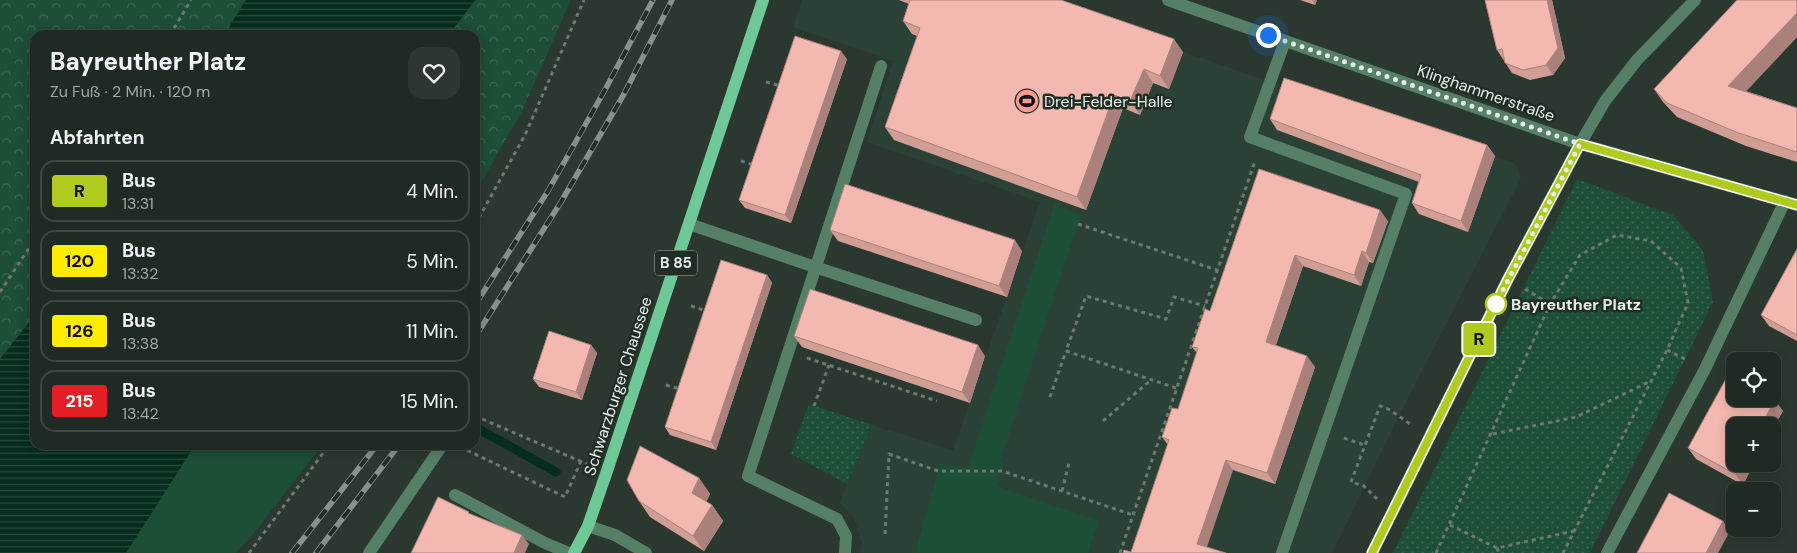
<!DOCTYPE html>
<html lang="de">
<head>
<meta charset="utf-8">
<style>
	:root { --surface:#202a24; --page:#2d3631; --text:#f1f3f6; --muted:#a2a7a6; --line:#3d4641 }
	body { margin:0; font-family:"DM Sans",sans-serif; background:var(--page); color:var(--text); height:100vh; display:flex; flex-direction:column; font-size:19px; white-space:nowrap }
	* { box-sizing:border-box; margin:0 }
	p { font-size:16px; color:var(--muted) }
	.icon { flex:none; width:28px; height:28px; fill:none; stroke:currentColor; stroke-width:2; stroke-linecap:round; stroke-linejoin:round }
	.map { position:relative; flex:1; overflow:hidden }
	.details { position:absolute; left:30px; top:30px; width:450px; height:420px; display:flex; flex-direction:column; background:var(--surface); border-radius:15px; box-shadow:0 2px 12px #0003,0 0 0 1px var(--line) }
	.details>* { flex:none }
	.badge { padding:0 10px; border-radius:4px; font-size:18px; line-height:32px }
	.tools { position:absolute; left:1726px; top:352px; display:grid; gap:10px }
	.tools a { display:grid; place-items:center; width:55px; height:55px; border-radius:10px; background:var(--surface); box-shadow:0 2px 12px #0003,0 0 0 1px var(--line); font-size:25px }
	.you { position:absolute; width:25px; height:25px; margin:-12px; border:4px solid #fff; border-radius:50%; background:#1a73e8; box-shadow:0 0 0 8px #1a73e833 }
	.map>.badge { position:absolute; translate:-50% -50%; box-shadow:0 0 0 2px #fff }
	h2 { padding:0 20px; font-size:19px; line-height:45px }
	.round { display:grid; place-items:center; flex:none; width:52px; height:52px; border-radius:15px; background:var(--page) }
	.headline { display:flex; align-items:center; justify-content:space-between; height:85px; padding:0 20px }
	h1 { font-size:24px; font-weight:800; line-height:38px }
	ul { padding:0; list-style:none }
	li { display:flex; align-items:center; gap:15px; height:62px; margin:0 10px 8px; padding:0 10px; border:2px solid var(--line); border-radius:15px }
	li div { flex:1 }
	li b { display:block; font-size:19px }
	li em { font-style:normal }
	li .badge { min-width:55px; font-weight:700; text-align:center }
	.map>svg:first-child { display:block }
	.built { fill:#2c4135 }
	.green { fill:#1d4e36 }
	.forest { fill:url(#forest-crowns) }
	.park { fill:url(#park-dots) }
	.water { fill:url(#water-rules) }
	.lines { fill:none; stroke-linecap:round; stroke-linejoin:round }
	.stream { stroke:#052d1b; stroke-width:9 }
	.path { stroke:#6c7871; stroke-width:3; stroke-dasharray:4 4; stroke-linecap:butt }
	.minor { stroke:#567f67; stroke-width:12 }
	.major { stroke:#6fc898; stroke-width:12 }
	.rail-casing { stroke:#87928b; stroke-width:5.5 }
	.rail { stroke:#212e26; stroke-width:4; stroke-dasharray:11; stroke-linecap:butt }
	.wall { fill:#d19e96 }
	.shaded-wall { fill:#aa817a }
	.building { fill:#f3b8af; stroke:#aa817a }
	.line-casing { stroke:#fff; stroke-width:11 }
	.line { stroke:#b0cb1f; stroke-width:8 }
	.walk { stroke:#e5eee8; stroke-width:5; stroke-dasharray:0 9 }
	.stop-dot { fill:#fff; stroke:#b0cb1f; stroke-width:2.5 }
	.labels { text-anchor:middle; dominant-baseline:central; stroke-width:5; stroke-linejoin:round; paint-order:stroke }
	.shield { fill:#212e26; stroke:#aab4ae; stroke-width:1 }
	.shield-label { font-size:15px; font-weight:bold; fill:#e5eee8 }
	.street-label { font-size:16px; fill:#e5eee8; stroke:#212e26 }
	.poi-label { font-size:16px; fill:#e5eee8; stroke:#212e26; text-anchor:start }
	.stop-label { font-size:16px; font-weight:bold; fill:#e5eee8; stroke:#212e26; text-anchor:start }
</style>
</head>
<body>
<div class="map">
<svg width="1797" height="553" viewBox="0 0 1797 553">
	<defs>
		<pattern id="forest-crowns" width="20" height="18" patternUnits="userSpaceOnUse" patternTransform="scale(1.25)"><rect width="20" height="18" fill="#1d4e36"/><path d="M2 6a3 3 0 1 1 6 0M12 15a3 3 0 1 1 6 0" fill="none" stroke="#3e6853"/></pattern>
		<pattern id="park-dots" width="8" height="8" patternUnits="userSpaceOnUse" patternTransform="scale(1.25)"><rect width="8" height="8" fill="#1d4e36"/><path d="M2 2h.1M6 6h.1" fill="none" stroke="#3e6853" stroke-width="1.8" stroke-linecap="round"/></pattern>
		<pattern id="water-rules" width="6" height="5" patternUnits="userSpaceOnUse" patternTransform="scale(1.25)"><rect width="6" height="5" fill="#052d1b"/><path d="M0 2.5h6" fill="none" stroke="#294c3c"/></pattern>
	</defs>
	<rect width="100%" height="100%" fill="#2b3830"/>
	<polygon class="built" points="802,0 1031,0 1406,128 1515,163 1521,178 1403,408 1332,553 860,553 862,544 854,517 839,503 872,425 953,450 1040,202 867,142 893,61 793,27"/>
	<g class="green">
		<polygon points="1054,205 1081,215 1000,462 1004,464 997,486 1099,521 1088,553 915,553 940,464 968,468"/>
		<polygon points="195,445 322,445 259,527 236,553 126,553"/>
	</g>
	<g class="forest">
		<polygon points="0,0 246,0 224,35 35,35 35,315 0,359"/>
		<polygon points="475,0 571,0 522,111 475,193 475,35 449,35"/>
	</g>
	<g class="park">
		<polygon points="1577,179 1673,215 1703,250 1713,302 1590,553 1393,553"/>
		<polygon points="809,404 872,425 847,484 791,454"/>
	</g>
	<g class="water">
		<polygon points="246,0 475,0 449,35 224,35"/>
		<polygon points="35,315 35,445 195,445 126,553 0,553 0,359"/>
	</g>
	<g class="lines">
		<polyline class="stream" points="475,427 556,472"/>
		<g class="path">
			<polyline points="170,35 191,0"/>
			<polyline points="766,82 781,86"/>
			<polyline points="741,161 754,165"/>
			<polyline points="1078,224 1217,270"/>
			<polyline points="475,225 525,135 584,0"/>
			<polyline points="1525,289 1550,304"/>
			<polyline points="0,292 35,239"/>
			<polyline points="691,306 706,311"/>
			<polyline points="1667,350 1687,360"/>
			<polyline points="807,358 937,401"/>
			<polyline points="666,385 680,389"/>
			<polyline points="1176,388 1066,351 1086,296 1166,319 1174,297 1205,306"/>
			<polyline points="1050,397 1066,351"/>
			<polyline points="814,406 829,365"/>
			<polyline points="475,416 587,464"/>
			<polyline points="1103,421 1151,380"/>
			<polyline points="1493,434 1576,417 1649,382"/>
			<polyline points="1344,438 1364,445"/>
			<polyline points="460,447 565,497 581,461"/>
			<polyline points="1062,491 1069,463"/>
			<polyline points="1377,499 1364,486 1351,482 1380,406 1390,410 1413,426"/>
			<polyline points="1450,525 1497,548 1574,531"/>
			<polyline points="885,534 889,454 938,471 1002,471 1133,515"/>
			<polyline points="1497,548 1499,553"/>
			<polyline points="249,553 329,445"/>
			<polyline points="1120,553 1255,161"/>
			<polyline points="1436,553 1550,304 1580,255 1617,235 1651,241 1681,268 1688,303 1667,350 1563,553"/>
		</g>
		<g class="minor">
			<polyline points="1168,0 1580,144 1797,205"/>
			<polyline points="689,224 815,267 976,320"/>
			<polyline points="455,495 545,543 569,553"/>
			<polyline points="588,526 615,535 646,553"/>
			<polyline points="369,553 441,447"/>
			<polyline points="845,553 846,536 837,519 748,476 881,66"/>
			<polyline points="1282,553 1406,194 1250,137 1285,41"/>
			<polyline points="1372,553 1508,279 1580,144 1605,101 1637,60 1695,0"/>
			<polyline points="1607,553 1705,369 1785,201"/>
		</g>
		<polyline class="major" points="574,553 588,526 607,471 763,0"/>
		<g class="rail-casing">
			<g id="rail">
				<polyline points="475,305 548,191 606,88 653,0"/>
				<polyline points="475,337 561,202 624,94 672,0"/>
				<polyline points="292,553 377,445"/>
				<polyline points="316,553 399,445"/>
			</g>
		</g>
		<use href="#rail" class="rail"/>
	</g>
	<g class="wall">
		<polygon points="899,0 1061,0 1183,52 1169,89 1153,83 1140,115 1123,108 1086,210 894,140 885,127 917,36 912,34 903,21 909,4"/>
		<polygon points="1300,0 1317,0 1315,5"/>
		<polygon points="1485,0 1552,0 1565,58 1553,75 1530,80 1512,73 1497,50"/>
		<polygon points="1797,37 1746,91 1797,108 1797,162 1746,146 1677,117 1663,102 1654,89"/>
		<polygon points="847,59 791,223 745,208 739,200"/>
		<polygon points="1270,119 1487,145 1495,156 1468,232 1419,214 1412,203 1419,182 1277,130"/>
		<polygon points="1259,169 1388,221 1373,263 1369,262 1361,286 1303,266 1276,345 1315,367 1275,484 1233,470 1168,445 1162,437 1178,409 1197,353 1192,347 1210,311"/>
		<polygon points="830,230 1022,251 1007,297 838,241"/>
		<polygon points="1797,249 1797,341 1769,326 1761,315"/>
		<polygon points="767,275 772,283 716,450 670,435 665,427"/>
		<polygon points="794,336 985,356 970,403 802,347"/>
		<polygon points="591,345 597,353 582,400 539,387 533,379"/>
		<polygon points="1783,411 1772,430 1772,426 1743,485 1696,459 1688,448"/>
		<polygon points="699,478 710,494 706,502 712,505 723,521 704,551 650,517 639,501"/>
	</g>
	<g class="shaded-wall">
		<polygon points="1312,0 1317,0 1315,5"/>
		<polygon points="1547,0 1552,0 1565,58 1553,75 1546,65"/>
		<polygon points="1797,13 1797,37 1738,100 1728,86"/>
		<polygon points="1174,39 1183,52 1169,89 1160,76"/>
		<polygon points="841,51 847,59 791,223 785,215"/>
		<polygon points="1144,69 1153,83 1140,115 1130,101"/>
		<polygon points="1114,95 1123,108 1086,210 1077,197"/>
		<polygon points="1487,145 1495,156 1468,232 1461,221"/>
		<polygon points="1380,210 1388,221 1373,263 1366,253"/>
		<polygon points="1015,240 1022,251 1007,297 999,286"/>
		<polygon points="1362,251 1369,262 1361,286 1354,275"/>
		<polygon points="1295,255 1303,266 1273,353 1266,342"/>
		<polygon points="767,275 772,283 716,450 711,442"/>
		<polygon points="591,345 597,353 582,400 576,392"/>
		<polygon points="978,345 985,356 970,403 962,392"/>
		<polygon points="1307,356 1315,367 1275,484 1267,473"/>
		<polygon points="1775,400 1783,411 1772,430 1772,426 1761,426"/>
		<polygon points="1226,460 1233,470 1205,553 1197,544"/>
		<polygon points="1740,464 1754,464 1743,485 1735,474"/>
		<polygon points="699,478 710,494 703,508 692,493"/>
		<polygon points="712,505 723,521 704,551 693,536"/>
		<polygon points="1723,521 1730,531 1718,553 1706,553"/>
		<polygon points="522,535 529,544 525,553 514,553"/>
	</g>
	<g class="building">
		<polygon points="910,0 1061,0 1174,39 1160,76 1144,69 1130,101 1114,95 1077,197 885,127 920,28 903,21"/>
		<polygon points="1485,0 1547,0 1558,48 1546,65 1523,70 1505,63 1502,49 1497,50"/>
		<polygon points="1737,0 1797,0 1797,13 1728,86 1797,108 1797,152 1736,132 1667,103 1654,89"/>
		<polygon points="795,36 841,51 785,215 739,200"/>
		<polygon points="1284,78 1487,145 1461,221 1412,203 1421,175 1270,119"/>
		<polygon points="1259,169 1380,210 1366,253 1362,251 1354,275 1295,255 1266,342 1307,356 1267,473 1226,460 1197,544 1226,553 1123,553 1124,550 1131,552 1169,440 1162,437 1172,408 1178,409 1198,348 1192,347 1205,309 1210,311"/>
		<polygon points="845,184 1015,240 999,286 830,230"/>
		<polygon points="1797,249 1797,335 1761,315"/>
		<polygon points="721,260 767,275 711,442 665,427"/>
		<polygon points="810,289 978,345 962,392 794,336"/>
		<polygon points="549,331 591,345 576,392 533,379"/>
		<polygon points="1728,375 1735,379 1735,399 1772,399 1775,400 1761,426 1735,426 1735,464 1740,464 1735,474 1688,448"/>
		<polygon points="640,446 699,478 692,493 712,505 693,536 639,501 627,480"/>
		<polygon points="1669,493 1723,521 1706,553 1637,553"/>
		<polygon points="438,497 469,512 468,513 522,535 514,553 411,553"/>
	</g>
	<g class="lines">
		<g class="line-casing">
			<polyline id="line" points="1372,553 1508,279 1580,144 1797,205"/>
		</g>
		<use href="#line" class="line"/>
		<polyline class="walk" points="1268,35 1580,144 1495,305 1496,304"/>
	</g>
	<defs>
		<g id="stadium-disc" transform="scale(1.25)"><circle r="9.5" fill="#f59c91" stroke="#212e26"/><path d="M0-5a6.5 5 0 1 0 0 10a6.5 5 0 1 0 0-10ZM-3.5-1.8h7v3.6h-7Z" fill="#111"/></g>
	</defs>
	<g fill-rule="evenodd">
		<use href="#stadium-disc" x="1027" y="101"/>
	</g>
	<circle class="stop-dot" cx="1496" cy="304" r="10"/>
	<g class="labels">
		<rect class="shield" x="655" y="250.5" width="42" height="25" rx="4"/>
		<g class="shield-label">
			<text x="676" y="263">B 85</text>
		</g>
		<g class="street-label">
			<text transform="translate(1486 93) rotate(19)">Klinghammerstraße</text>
			<text transform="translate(618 386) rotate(-72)">Schwarzburger Chaussee</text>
		</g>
		<g class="poi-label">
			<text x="1044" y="101">Drei-Felder-Halle</text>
		</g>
		<g class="stop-label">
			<text x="1511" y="304">Bayreuther Platz</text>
		</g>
	</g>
</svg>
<div class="tools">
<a><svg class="icon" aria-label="locate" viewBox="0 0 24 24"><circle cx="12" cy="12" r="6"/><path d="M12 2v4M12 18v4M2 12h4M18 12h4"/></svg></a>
<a>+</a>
<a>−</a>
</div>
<div class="you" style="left:1268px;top:35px"></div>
<b class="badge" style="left:1479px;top:339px;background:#b0cb1f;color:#111">R</b>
<section class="details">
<div class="headline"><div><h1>Bayreuther Platz</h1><p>Zu Fuß · 2 Min. · 120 m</p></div><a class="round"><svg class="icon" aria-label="heart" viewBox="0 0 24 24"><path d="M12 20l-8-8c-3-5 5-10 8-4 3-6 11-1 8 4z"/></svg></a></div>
<h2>Abfahrten</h2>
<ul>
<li><span class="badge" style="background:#b0cb1f;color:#111">R</span><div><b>Bus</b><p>13:31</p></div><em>4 Min.</em></li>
<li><span class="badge" style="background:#ffed00;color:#111">120</span><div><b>Bus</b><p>13:32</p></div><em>5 Min.</em></li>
<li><span class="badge" style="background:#ffed00;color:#111">126</span><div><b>Bus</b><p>13:38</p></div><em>11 Min.</em></li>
<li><span class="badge" style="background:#e31e24;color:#fff">215</span><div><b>Bus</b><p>13:42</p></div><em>15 Min.</em></li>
</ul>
</section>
</div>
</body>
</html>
